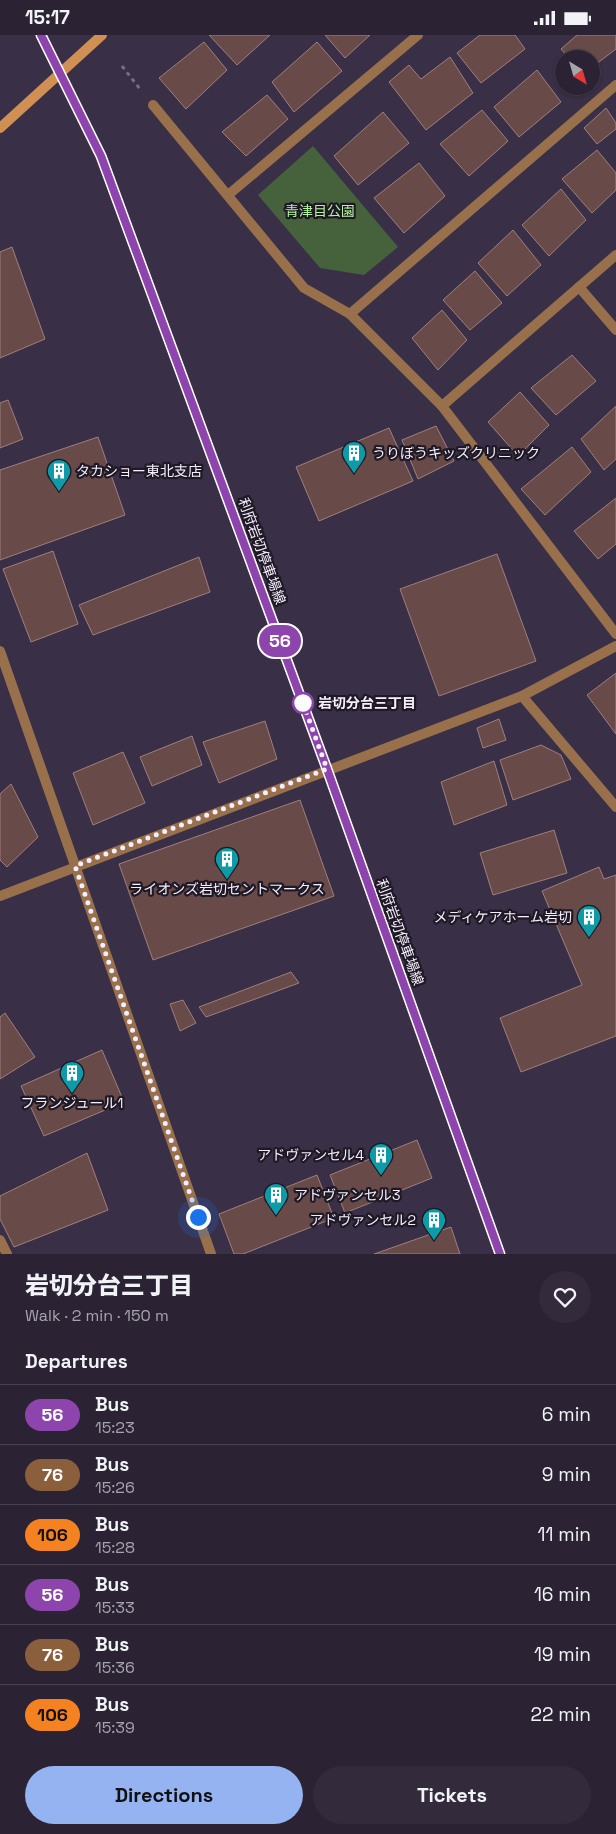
<!DOCTYPE html>
<html lang="en">
<head>
<meta charset="utf-8">
<style>
	:root { --surface:#2b2334; --page:#332b3c; --text:#f1f3f6; --muted:#a6a4ac; --line:#47404f; --accent:#95b2f1 }
	body { margin:0; font-family:"Space Grotesk","Noto Sans JP",sans-serif; background:var(--page); color:var(--text); height:100vh; display:flex; flex-direction:column; font-size:19px; white-space:nowrap }
	* { box-sizing:border-box; margin:0 }
	p { font-size:16px; color:var(--muted) }
	.icon { flex:none; width:28px; height:28px; fill:none; stroke:currentColor; stroke-width:2; stroke-linecap:round; stroke-linejoin:round }
	.map { position:relative; height:1219px; overflow:hidden }
	.side { display:flex; flex-direction:column; background:var(--surface); flex:1 }
	.side>* { flex:none }
	.badge { padding:0 10px; border-radius:16px; font-size:18px; line-height:32px }
	.needle { width:32px; rotate:143deg }
	.fabs { position:absolute; left:555px; top:15px; display:grid; gap:10px }
	.fabs a { display:grid; place-items:center; width:45px; height:45px; border-radius:50%; background:var(--surface); box-shadow:0 1px 4px #0004,0 0 0 1px var(--line); font-size:25px }
	.you { position:absolute; width:25px; height:25px; margin:-12px; border:4px solid #fff; border-radius:50%; background:#1a73e8; box-shadow:0 0 0 8px #1a73e833 }
	.map>.badge { position:absolute; translate:-50% -50%; box-shadow:0 0 0 2px #fff }
	h2 { padding:0 25px; font-size:19px; line-height:45px }
	.round { display:grid; place-items:center; flex:none; width:52px; height:52px; border-radius:26px; background:var(--page) }
	.headline { display:flex; align-items:center; justify-content:space-between; height:85px; padding:0 25px }
	h1 { font-size:24px; font-weight:800; line-height:38px }
	.cta { display:flex; gap:10px; margin-top:auto; padding:10px 25px }
	.cta a { flex:1; height:58px; border-radius:30px; background:var(--accent); color:#111; font-size:20px; font-weight:800; line-height:58px; text-align:center }
	.cta a+a { background:var(--page); color:var(--text) }
	ul { padding:0; list-style:none }
	li { display:flex; align-items:center; gap:15px; height:60px; padding:0 25px; border-top:1px solid var(--line) }
	li div { flex:1 }
	li b { display:block; font-size:19px }
	li em { font-style:normal }
	li .badge { min-width:55px; font-weight:700; text-align:center }
	.status { display:flex; justify-content:space-between; align-items:center; height:35px; padding:0 25px; background:var(--surface); direction:ltr }
	.status svg { height:14px; fill:currentColor }
	.map>svg:first-child { display:block }
	.green { fill:#46623d }
	.building { fill:#684b48; stroke:#a07f7d }
	.lines { fill:none; stroke-linecap:round; stroke-linejoin:round }
	.path { stroke:#776e82; stroke-width:3; stroke-dasharray:4 4; stroke-linecap:butt }
	.street { stroke:#98704c; stroke-width:10 }
	.secondary { stroke:#d09054; stroke-width:10 }
	.line-casing { stroke:#fff; stroke-width:11 }
	.line { stroke:#8e44ad; stroke-width:8 }
	.walk { stroke:#f4eefd; stroke-width:5; stroke-dasharray:0 9 }
	.stop-dot { fill:#fff; stroke:#8e44ad; stroke-width:2.5 }
	.labels { text-anchor:middle; dominant-baseline:central; stroke-width:4.5; stroke-linejoin:round; paint-order:stroke }
	.park-label { font-size:14px; fill:#b4f49e; stroke:#1e1924 }
	.poi-label { font-size:14px; fill:#f4eefd; stroke:#1e1924; text-anchor:start }
	.street-label { font-size:14px; fill:#f4eefd; stroke:#1e1924 }
	.stop-label { font-size:14px; font-weight:bold; fill:#f4eefd; stroke:#1e1924; text-anchor:start }
</style>
</head>
<body>
<div class="status"><b>15:17</b><svg viewBox="0 0 49 12"><path d="M0 12V9h3v3zM5 12V6h3v6zM10 12V3h3v9zM15 12V0h3v12zM26 1h20v11H26zM47 4h2v5h-2z"/></svg></div>
<div class="map">
<svg width="616" height="1219" viewBox="0 0 616 1219">
	<rect width="100%" height="100%" fill="#392f46"/>
	<polygon class="green" points="313,111 398,212 364,240 320,233 258,160"/>
	<g class="building">
		<polygon points="209,0 270,0 237,30"/>
		<polygon points="325,0 370,0 345,23"/>
		<polygon points="480,0 515,0 525,14 481,48 457,18"/>
		<polygon points="577,0 616,0 616,14 591,33 591,24 570,24 561,14"/>
		<polygon points="204,7 227,35 186,74 159,43"/>
		<polygon points="317,7 342,36 294,77 272,47"/>
		<polygon points="450,22 473,58 426,95 389,47 409,30 421,44"/>
		<polygon points="537,35 561,67 519,102 494,72"/>
		<polygon points="267,60 288,84 246,121 222,97"/>
		<polygon points="606,73 616,88 616,94 597,109 584,93"/>
		<polygon points="482,75 508,106 469,141 440,109"/>
		<polygon points="383,77 409,108 358,150 334,121"/>
		<polygon points="597,115 616,138 616,155 592,178 562,144"/>
		<polygon points="419,128 445,161 404,198 374,163"/>
		<polygon points="561,154 586,185 549,221 522,190"/>
		<polygon points="513,195 541,230 507,261 478,228"/>
		<polygon points="12,212 45,304 0,323 0,217"/>
		<polygon points="475,236 502,268 470,295 443,265"/>
		<polygon points="442,275 467,305 438,335 412,303"/>
		<polygon points="572,320 596,346 556,380 531,353"/>
		<polygon points="520,357 549,390 518,421 488,387"/>
		<polygon points="8,365 23,404 0,413 0,368"/>
		<polygon points="616,371 616,424 604,435 581,404"/>
		<polygon points="436,391 454,426 418,444 402,405"/>
		<polygon points="389,393 413,446 319,486 296,432"/>
		<polygon points="98,402 125,480 0,525 0,435"/>
		<polygon points="572,412 591,437 545,480 521,454"/>
		<polygon points="616,463 616,509 598,524 574,496"/>
		<polygon points="53,516 78,589 31,607 3,534"/>
		<polygon points="497,519 536,626 439,661 400,554"/>
		<polygon points="199,522 210,557 93,600 79,570"/>
		<polygon points="616,638 616,699 587,660"/>
		<polygon points="499,684 506,705 483,713 477,693"/>
		<polygon points="265,686 277,724 219,748 203,707"/>
		<polygon points="192,701 202,730 152,751 140,722"/>
		<polygon points="541,710 561,720 571,744 513,765 500,725"/>
		<polygon points="123,717 145,768 93,790 73,738"/>
		<polygon points="494,726 507,770 454,790 441,747"/>
		<polygon points="11,749 38,802 7,832 0,825 0,759"/>
		<polygon points="300,765 334,861 153,925 119,829"/>
		<polygon points="554,795 567,838 493,860 480,818"/>
		<polygon points="599,832 604,844 616,840 616,1001 521,1037 500,983 582,950 542,856"/>
		<polygon points="291,937 299,948 206,982 199,972"/>
		<polygon points="183,965 196,988 180,996 170,969"/>
		<polygon points="5,978 35,1022 0,1044 0,982"/>
		<polygon points="102,1015 124,1067 44,1101 21,1051"/>
		<polygon points="417,1105 432,1143 345,1178 330,1140"/>
		<polygon points="87,1118 108,1175 14,1212 0,1184 0,1161"/>
		<polygon points="317,1140 334,1183 243,1219 234,1219 219,1179"/>
		<polygon points="451,1192 460,1219 374,1219"/>
	</g>
	<g class="lines">
		<polyline class="path" points="122,31 140,54"/>
		<g class="street">
			<polyline points="153,70 304,253 350,279 442,371 616,599"/>
			<polyline points="228,160 418,0"/>
			<polyline points="579,252 616,295"/>
			<polyline points="350,279 616,50"/>
			<polyline points="442,371 616,220"/>
			<polyline points="0,616 211,1219"/>
			<polyline points="522,661 616,772"/>
			<polyline points="0,861 522,661 616,611"/>
			<polyline points="0,1205 7,1219"/>
		</g>
		<g class="secondary">
			<polyline points="41,0 101,121 327,734 500,1219"/>
			<polyline points="0,93 102,0"/>
		</g>
	</g>
	<g class="lines">
		<g class="line-casing">
			<polyline id="line" points="41,0 101,121 327,734 500,1219"/>
		</g>
		<use href="#line" class="line"/>
		<polyline class="walk" points="198,1182 75,831 327,734 300,660 303,668"/>
	</g>
	<defs>
		<g id="building-pin" transform="scale(1.25)"><path d="M0 17L-7.5 6A9.5 9.5 0 1 1 7.5 6Z" fill="#0f9aa8" stroke="#1e1924"/><path d="M-4-6H4V6H1V3H-1V6H-4ZM-2.5-4.3h1.7v1.8h-1.7ZM.8-4.3h1.7v1.8H.8ZM-2.5-1h1.7V.8h-1.7ZM.8-1h1.7V.8H.8Z" fill="#fff"/></g>
	</defs>
	<g fill-rule="evenodd">
		<use href="#building-pin" x="354" y="418"/>
		<use href="#building-pin" x="59" y="436"/>
		<use href="#building-pin" x="227" y="824"/>
		<use href="#building-pin" x="589" y="882"/>
		<use href="#building-pin" x="72" y="1038"/>
		<use href="#building-pin" x="381" y="1120"/>
		<use href="#building-pin" x="276" y="1160"/>
		<use href="#building-pin" x="434" y="1185"/>
	</g>
	<circle class="stop-dot" cx="303" cy="668" r="10"/>
	<g class="labels">
		<g class="park-label">
			<text x="320" y="176">青津目公園</text>
		</g>
		<g class="poi-label">
			<text x="372" y="418">うりぼうキッズクリニック</text>
			<text x="76" y="436">タカショー東北支店</text>
			<text x="227" y="854" text-anchor="middle">ライオンズ岩切セントマークス</text>
			<text x="572" y="882" text-anchor="end">メディケアホーム岩切</text>
			<text x="72" y="1068" text-anchor="middle">フランジュール1</text>
			<text x="364" y="1120" text-anchor="end">アドヴァンセル4</text>
			<text x="294" y="1160">アドヴァンセル3</text>
			<text x="416" y="1185" text-anchor="end">アドヴァンセル2</text>
		</g>
		<g class="street-label">
			<text transform="translate(262 516) rotate(70)">利府岩切停車場線</text>
			<text transform="translate(400 897) rotate(70)">利府岩切停車場線</text>
		</g>
		<g class="stop-label">
			<text x="318" y="668">岩切分台三丁目</text>
		</g>
	</g>
</svg>
<div class="fabs">
<a><svg class="needle" viewBox="-14 -14 28 28"><path d="M0-13l5 13h-10z" fill="#e53935"/><path d="M0 13l5-13h-10z" fill="#a6a4ac"/></svg></a>
</div>
<div class="you" style="left:198px;top:1182px"></div>
<b class="badge" style="left:280px;top:606px;background:#8e44ad;color:#fff">56</b>
</div>
<section class="side">
<div class="headline"><div><h1>岩切分台三丁目</h1><p>Walk · 2 min · 150 m</p></div><a class="round"><svg class="icon" aria-label="heart" viewBox="0 0 24 24"><path d="M12 20l-8-8c-3-5 5-10 8-4 3-6 11-1 8 4z"/></svg></a></div>
<h2>Departures</h2>
<ul>
<li><span class="badge" style="background:#8e44ad;color:#fff">56</span><div><b>Bus</b><p>15:23</p></div><em>6 min</em></li>
<li><span class="badge" style="background:#8b5e3c;color:#fff">76</span><div><b>Bus</b><p>15:26</p></div><em>9 min</em></li>
<li><span class="badge" style="background:#f58220;color:#111">106</span><div><b>Bus</b><p>15:28</p></div><em>11 min</em></li>
<li><span class="badge" style="background:#8e44ad;color:#fff">56</span><div><b>Bus</b><p>15:33</p></div><em>16 min</em></li>
<li><span class="badge" style="background:#8b5e3c;color:#fff">76</span><div><b>Bus</b><p>15:36</p></div><em>19 min</em></li>
<li><span class="badge" style="background:#f58220;color:#111">106</span><div><b>Bus</b><p>15:39</p></div><em>22 min</em></li>
</ul>
<div class="cta"><a>Directions</a><a>Tickets</a></div>
</section>
</body>
</html>
